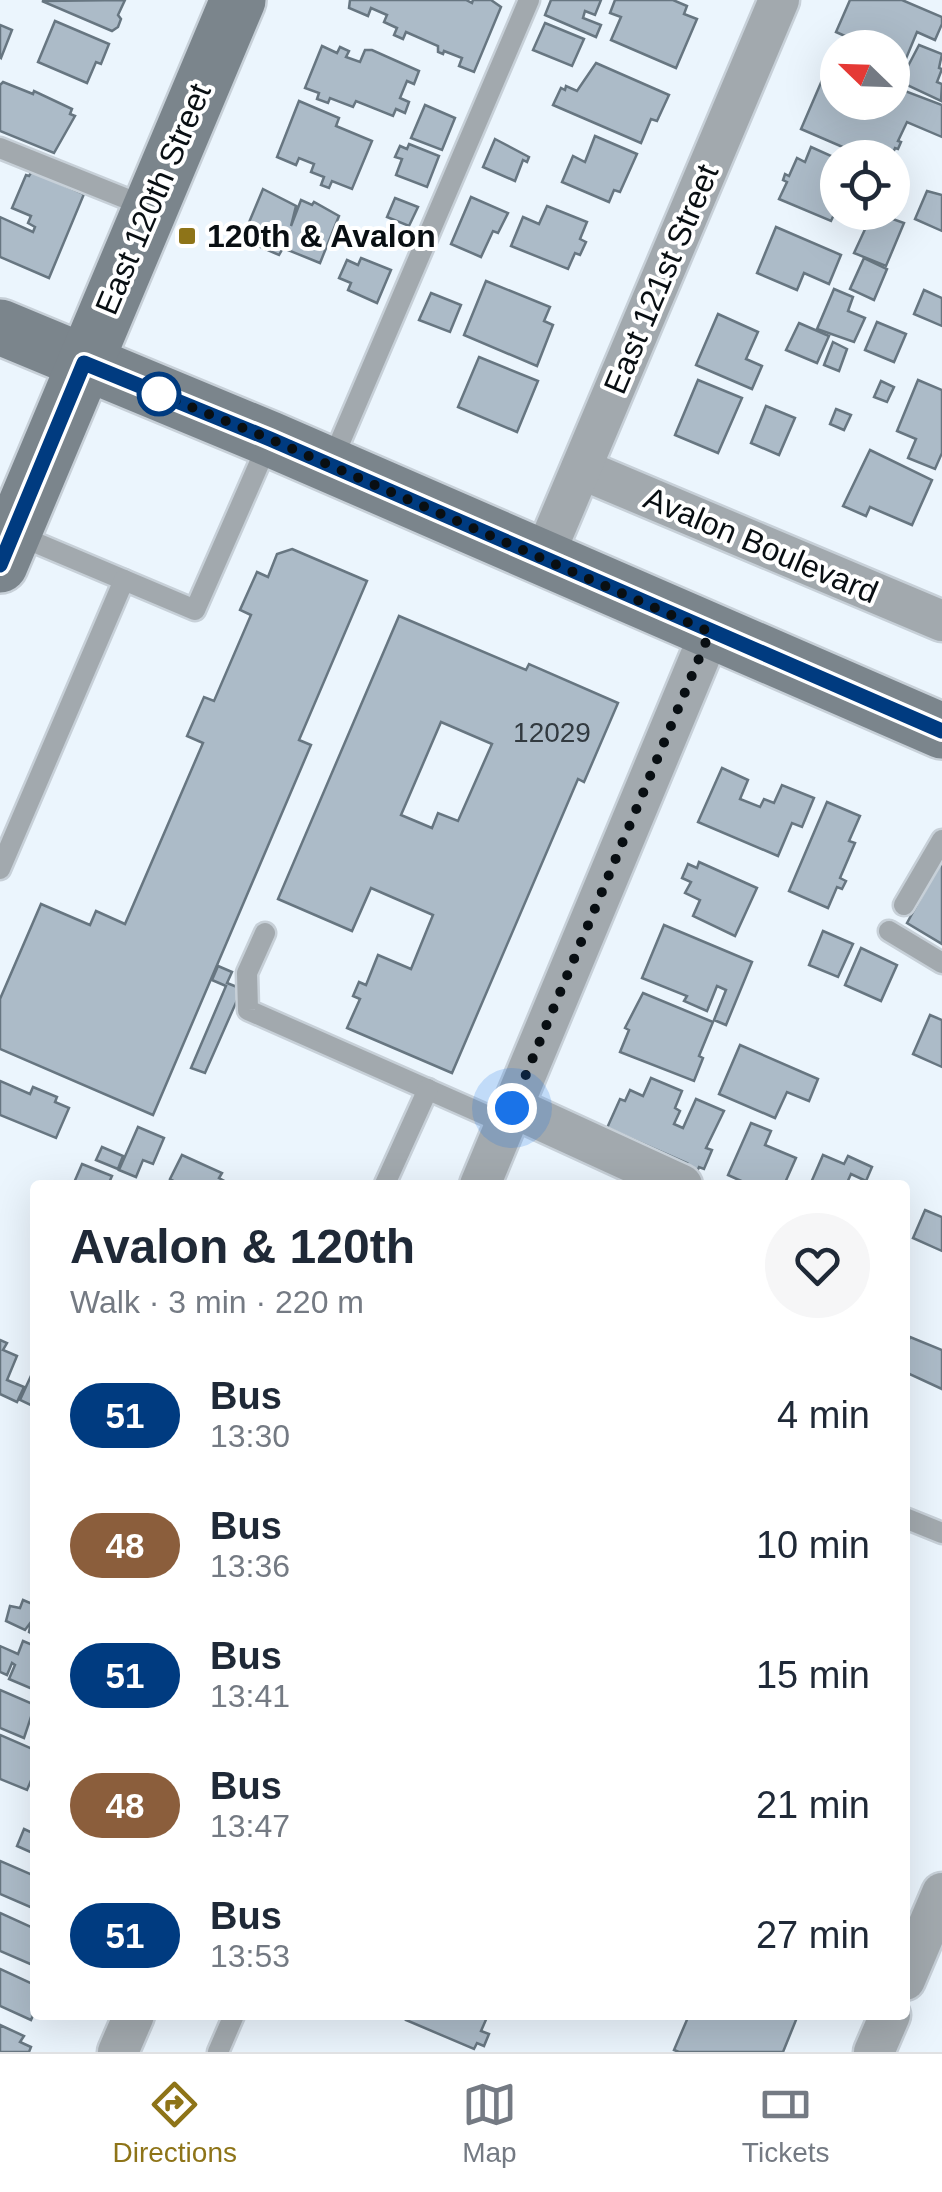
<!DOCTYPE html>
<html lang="en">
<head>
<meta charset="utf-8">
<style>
	:root { --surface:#fff; --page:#f6f6f7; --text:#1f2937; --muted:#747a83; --line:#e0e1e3; --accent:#8e7418 }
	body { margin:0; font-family:Helvetica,sans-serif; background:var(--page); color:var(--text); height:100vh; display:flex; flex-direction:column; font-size:38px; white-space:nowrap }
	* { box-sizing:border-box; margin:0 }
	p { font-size:32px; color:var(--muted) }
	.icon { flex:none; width:55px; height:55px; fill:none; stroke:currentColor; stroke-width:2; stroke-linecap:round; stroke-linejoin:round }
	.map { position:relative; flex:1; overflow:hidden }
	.sheet { position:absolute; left:30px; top:1180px; width:880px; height:840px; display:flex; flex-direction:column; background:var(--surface); border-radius:10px; box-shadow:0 10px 40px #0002 }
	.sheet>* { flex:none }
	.badge { padding:0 20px; border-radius:32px; font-size:35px; line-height:65px }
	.needle { width:65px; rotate:293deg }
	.buttons { position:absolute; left:820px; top:30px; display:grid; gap:20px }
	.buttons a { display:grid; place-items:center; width:90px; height:90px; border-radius:50%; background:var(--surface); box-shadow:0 10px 40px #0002; font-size:50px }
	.you { position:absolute; width:50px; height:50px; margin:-25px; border:8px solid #fff; border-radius:50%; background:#1a73e8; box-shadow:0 0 0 15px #1a73e833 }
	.map>.badge { position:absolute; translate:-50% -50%; box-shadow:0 0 0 5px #fff }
	.round { display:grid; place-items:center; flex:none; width:105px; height:105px; border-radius:52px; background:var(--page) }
	.headline { display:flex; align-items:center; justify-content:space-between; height:170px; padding:0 40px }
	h1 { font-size:48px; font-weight:700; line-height:75px }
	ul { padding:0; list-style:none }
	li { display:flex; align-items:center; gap:30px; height:130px; padding:0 40px }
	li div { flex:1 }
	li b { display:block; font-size:38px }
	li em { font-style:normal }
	li .badge { min-width:110px; font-weight:700; text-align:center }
	.tabs { display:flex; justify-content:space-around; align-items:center; height:140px; border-top:2px solid var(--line); background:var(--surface); font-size:28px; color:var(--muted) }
	.tabs a { display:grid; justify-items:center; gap:5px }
	.tabs .active { color:var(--accent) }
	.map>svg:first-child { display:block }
	.building { fill:#acbbc8; stroke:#677681; stroke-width:2.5; fill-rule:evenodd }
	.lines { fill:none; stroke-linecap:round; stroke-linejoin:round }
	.lane-casing { stroke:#c7d0d8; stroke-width:25 }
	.street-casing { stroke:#c7d0d8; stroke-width:45 }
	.secondary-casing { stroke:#c7d0d8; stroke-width:60 }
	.lane { stroke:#a2a9ae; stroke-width:20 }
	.street { stroke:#a2a9ae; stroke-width:40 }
	.secondary { stroke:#7b858c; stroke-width:55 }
	.line-casing { stroke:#fff; stroke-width:22 }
	.line { stroke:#003b80; stroke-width:15 }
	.walk { stroke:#090f13; stroke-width:10; stroke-dasharray:0 18 }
	.poi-dot { fill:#8e7418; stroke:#fff; stroke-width:4 }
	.stop-dot { fill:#fff; stroke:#003b80; stroke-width:5 }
	.labels { text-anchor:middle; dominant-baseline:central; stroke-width:8; stroke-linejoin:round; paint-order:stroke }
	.number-label { font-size:28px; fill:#323a40 }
	.street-label { font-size:32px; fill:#090f13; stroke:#fff }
	.poi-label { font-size:32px; font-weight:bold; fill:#090f13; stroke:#fff; text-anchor:start }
</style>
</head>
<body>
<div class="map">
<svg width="942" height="2052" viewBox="0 0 942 2052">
	<rect width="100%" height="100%" fill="#ebf5fd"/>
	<g class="building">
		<polygon points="125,0 118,15 121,19 118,27 112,31 42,1"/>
		<polygon points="350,0 466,0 472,3 473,0 491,0 501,7 474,72 459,66 462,58 444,51 443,54 438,52 438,46 406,32 403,39 394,35 397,28 384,22 387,15 371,8 368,16 349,8"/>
		<polygon points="551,0 601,0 595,15 585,11 583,18 601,25 596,37 545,15"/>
		<polygon points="615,0 673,0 687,6 684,14 697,19 676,68 611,40 621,17 610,13"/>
		<polygon points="850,0 902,0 942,17 942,24 935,40 917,32 905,61 892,56 892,48 873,48 865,44 864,48 856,48 852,46 854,40 836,32"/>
		<polygon points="55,21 109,44 101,64 96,62 87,83 38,62"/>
		<polygon points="545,23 584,39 572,66 533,50"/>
		<polygon points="0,25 12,30 1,58 0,57"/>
		<polygon points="919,45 942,54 939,68 942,69 937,82 942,84 941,101 892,78 892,64 906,70"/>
		<polygon points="322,46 337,53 340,47 349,51 346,57 360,62 365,50 372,50 419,71 414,84 407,81 400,98 409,102 405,113 396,109 393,116 356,101 353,107 330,98 328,103 317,99 319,93 305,88"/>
		<polygon points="596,63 669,95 657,121 651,119 641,143 553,105 561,88 565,90 566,86 577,91"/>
		<polygon points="823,78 831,82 829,87 838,90 838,102 892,102 892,86 942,105 942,137 907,122 898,141 901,142 898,149 895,148 891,158 868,158 801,129"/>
		<polygon points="3,82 33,94 34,91 72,109 70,114 75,116 54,153 0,131 0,85"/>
		<polygon points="299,101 339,118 336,126 372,141 352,189 332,181 329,188 321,185 324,177 311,172 314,164 299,158 296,165 277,157"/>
		<polygon points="425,105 455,118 442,150 411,138"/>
		<polygon points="595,136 637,154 620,192 614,190 609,202 562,182 573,156 585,162"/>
		<polygon points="495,139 529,157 527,162 523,160 515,181 483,167"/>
		<polygon points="409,144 439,156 427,187 396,175 402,159 395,157 400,146 407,149"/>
		<polygon points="811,147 838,159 838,206 831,221 779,199 787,182 783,180 785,174 789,176 797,158 805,162"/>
		<polygon points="32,171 84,194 49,278 0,257 0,217 33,232 35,227 28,223 31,216 12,208 26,175 29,176"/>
		<polygon points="263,189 296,206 291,226 301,200 312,205 314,202 339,216 320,263 283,248 279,255 242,239"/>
		<polygon points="927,191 942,195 942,231 915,219"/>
		<polygon points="471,197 508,213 498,233 493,231 481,257 451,244"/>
		<polygon points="395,198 418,207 409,226 387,217"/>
		<polygon points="547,206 587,222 580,239 586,242 580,255 575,253 568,269 511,246 523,217 539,224"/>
		<polygon points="873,212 904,223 886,266 854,253"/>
		<polygon points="776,227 841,255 829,284 804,273 797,290 757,273"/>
		<polygon points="361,258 391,270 377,303 348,290 351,283 339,278 347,260 358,265"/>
		<polygon points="864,258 887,269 874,300 850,289"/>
		<polygon points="486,281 550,307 544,321 553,325 537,366 464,335"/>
		<polygon points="834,289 853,297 848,311 865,318 854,342 817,329"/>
		<polygon points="924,290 942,298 942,326 914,314"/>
		<polygon points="431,293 461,305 450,332 419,320"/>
		<polygon points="718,314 758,332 746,359 762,366 752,389 696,365"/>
		<polygon points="877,322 906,334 894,362 865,350"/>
		<polygon points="799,323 829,336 817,363 786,350"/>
		<polygon points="833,342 847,349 839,371 824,365"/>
		<polygon points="479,357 538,381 517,432 458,407"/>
		<polygon points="698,380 742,398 718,453 675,435"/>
		<polygon points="918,380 942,390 942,453 935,469 908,458 916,439 897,431"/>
		<polygon points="881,381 894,387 887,402 874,397"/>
		<polygon points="766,406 795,418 779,455 751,443"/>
		<polygon points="836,409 851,415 844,430 830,424"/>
		<polygon points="870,450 932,480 912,525 870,507 866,516 843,506"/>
		<polygon points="292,549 367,581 299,740 311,745 153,1115 0,1049 0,999 41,904 90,925 96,911 125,924 203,743 187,736 204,697 214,701 251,615 240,610 257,572 268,577 277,554"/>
		<path d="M399,616l127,54 3,-6 89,39 -34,79 -6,-3 -126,294 -105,-45 13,-29 -7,-3 6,-14 7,3 12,-30 33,14 22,-54 -62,-27 -19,43 -74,-32zM441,722l51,22 -34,77 -20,-8 -6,15 -31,-13z"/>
		<polygon points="722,768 748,780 740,799 760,807 764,799 774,803 782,785 814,798 802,827 792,823 778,856 698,822"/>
		<polygon points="827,802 860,816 849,841 855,843 840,878 846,881 842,889 837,887 828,908 789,891"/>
		<polygon points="942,859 942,944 907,923"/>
		<polygon points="699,862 757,888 735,936 693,916 700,900 685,893 691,882 682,878 688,864 697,868"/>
		<polygon points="664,925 752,962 726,1025 714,1020 726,990 717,986 707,1011 684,1001 687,996 642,978"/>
		<polygon points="823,931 853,944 838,977 809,965"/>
		<polygon points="861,948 897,965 881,1001 845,985"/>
		<polygon points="218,966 232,972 227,983 242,989 205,1073 191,1068 226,986 212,980"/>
		<polygon points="643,993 713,1022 699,1056 703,1058 694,1081 620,1052 629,1030 625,1028"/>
		<polygon points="930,1015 942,1020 942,1067 913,1054"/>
		<polygon points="740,1045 818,1079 809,1101 787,1092 775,1118 719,1094"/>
		<polygon points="651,1078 682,1091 675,1108 680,1111 674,1124 683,1128 696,1099 724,1111 706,1148 712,1150 704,1169 699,1167 696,1174 684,1169 687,1163 607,1128 620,1099 625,1101 630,1090 643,1096"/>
		<polygon points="0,1081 30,1094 33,1087 57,1097 55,1102 69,1108 56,1138 0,1115"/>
		<polygon points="751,1123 771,1131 765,1145 796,1158 784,1185 750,1185 728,1175"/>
		<polygon points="138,1127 164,1138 153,1164 143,1160 136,1177 119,1170"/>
		<polygon points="102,1147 123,1156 118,1169 96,1160"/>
		<polygon points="182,1155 222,1173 219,1178 232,1185 181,1185 170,1179"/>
		<polygon points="823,1155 844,1164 848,1156 872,1167 866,1181 851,1174 846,1185 810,1185"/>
		<polygon points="82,1164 112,1176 108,1185 73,1185"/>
		<polygon points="925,1210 942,1217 942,1251 913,1238"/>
		<polygon points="910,1337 942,1350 942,1389 905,1372 905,1349"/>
		<polygon points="0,1340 7,1343 3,1350 17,1356 7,1380 24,1387 17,1402 0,1394"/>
		<polygon points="35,1367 35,1407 20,1400"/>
		<polygon points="23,1600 35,1605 35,1635 29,1632 31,1622 25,1630 6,1621 10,1606 20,1608"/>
		<polygon points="23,1641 35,1646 35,1690 9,1679 15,1665 12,1663 7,1675 0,1672 0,1646 18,1654"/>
		<polygon points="0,1690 35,1705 24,1738 0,1728"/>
		<polygon points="0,1735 35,1750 35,1771 27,1790 0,1779"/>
		<polygon points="24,1829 35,1834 35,1854 17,1846"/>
		<polygon points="0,1861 35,1876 35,1909 0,1894"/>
		<polygon points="0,1913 33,1928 35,1925 35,1966 0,1951"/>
		<polygon points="0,1969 35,1985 35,2011 31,2020 0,2006"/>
		<polygon points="408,2015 488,2015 481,2031 489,2034 484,2046 477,2043 474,2049 406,2020"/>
		<polygon points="689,2015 798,2015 783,2052 679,2052 674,2050"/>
		<polygon points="0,2025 24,2036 20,2042 31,2047 29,2052 0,2052"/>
	</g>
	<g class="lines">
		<g class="lane-casing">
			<g id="lane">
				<polyline points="0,148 147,207"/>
				<polyline points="331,463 529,0"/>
				<polyline points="15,534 124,580"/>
				<polyline points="0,869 124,580 195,610 270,439"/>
				<polyline points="904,905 942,840"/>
				<polyline points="889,931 942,963"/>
				<polyline points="265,933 247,973 248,1010 506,1124"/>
				<polyline points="385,1184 428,1089"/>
				<polyline points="905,1518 942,1533"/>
				<polyline points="218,2052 234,2015"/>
			</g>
		</g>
		<g class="street-casing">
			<g id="street">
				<polyline points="581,469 942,621"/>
				<polyline points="543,558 779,0"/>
				<polyline points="512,1107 682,1185"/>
				<polyline points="480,1185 710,633"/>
				<polyline points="905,1980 942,1893"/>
				<polyline points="118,2052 134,2015"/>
				<polyline points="874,2052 890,2015"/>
			</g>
		</g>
		<g class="secondary-casing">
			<g id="secondary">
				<polyline points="0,327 270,439 942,731"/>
				<polyline points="0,565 238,0"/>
			</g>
		</g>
		<use href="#lane" class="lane"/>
		<use href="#street" class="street"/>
		<use href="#secondary" class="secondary"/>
	</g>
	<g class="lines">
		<g class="line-casing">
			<polyline id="line" points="0,565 84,363 270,439 942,731"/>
		</g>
		<use href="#line" class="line"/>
		<polyline class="walk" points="159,394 270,439 710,632 512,1108"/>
	</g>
	<rect class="poi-dot" x="177" y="226" width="20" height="20" rx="5"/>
	<circle class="stop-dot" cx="159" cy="394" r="20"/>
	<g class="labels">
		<g class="number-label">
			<text x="552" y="732">12029</text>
		</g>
		<g class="street-label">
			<text transform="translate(153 199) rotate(-67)">East 120th Street</text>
			<text transform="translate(661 279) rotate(-67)">East 121st Street</text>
			<text transform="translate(761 545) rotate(23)">Avalon Boulevard</text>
		</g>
		<g class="poi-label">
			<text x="207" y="236">120th &amp; Avalon</text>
		</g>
	</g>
</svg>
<div class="buttons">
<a><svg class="needle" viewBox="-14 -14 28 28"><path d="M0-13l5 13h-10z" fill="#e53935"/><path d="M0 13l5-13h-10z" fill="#747a83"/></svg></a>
<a><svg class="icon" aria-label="locate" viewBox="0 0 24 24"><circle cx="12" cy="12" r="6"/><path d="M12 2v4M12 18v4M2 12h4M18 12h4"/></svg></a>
</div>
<div class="you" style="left:512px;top:1108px"></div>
<section class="sheet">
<div class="headline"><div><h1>Avalon &amp; 120th</h1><p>Walk · 3 min · 220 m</p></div><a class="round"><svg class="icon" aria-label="heart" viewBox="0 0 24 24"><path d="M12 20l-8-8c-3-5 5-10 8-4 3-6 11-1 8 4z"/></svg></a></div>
<ul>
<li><span class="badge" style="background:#003b80;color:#fff">51</span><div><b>Bus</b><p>13:30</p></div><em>4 min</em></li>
<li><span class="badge" style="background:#8b5e3c;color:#fff">48</span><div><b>Bus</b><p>13:36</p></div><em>10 min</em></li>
<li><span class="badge" style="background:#003b80;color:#fff">51</span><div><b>Bus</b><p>13:41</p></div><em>15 min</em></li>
<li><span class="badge" style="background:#8b5e3c;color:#fff">48</span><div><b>Bus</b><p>13:47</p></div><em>21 min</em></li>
<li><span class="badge" style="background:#003b80;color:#fff">51</span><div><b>Bus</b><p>13:53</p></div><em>27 min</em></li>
</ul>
</section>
</div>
<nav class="tabs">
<a class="active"><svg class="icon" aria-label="directions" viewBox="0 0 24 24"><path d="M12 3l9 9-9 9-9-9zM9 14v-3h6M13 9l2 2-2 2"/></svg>Directions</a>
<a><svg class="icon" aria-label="map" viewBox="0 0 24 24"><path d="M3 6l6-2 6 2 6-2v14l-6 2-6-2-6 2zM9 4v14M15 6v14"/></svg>Map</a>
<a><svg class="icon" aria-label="tickets" viewBox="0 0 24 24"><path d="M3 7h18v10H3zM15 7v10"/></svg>Tickets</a>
</nav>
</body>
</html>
